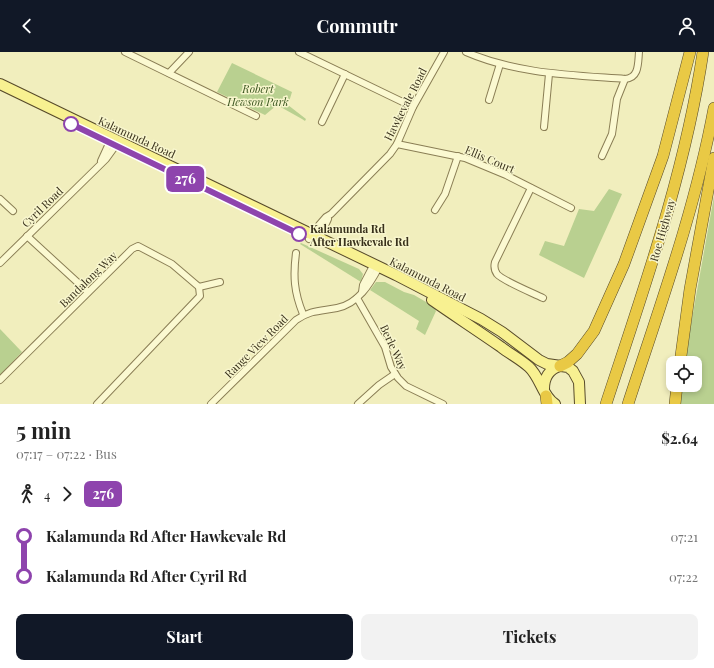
<!DOCTYPE html>
<html lang="en">
<head>
<meta charset="utf-8">
<style>
	:root { --surface:#fff; --page:#f2f2f2; --text:#222; --muted:#767676; --accent:#111827 }
	body { margin:0; font-family:"Playfair Display",serif; background:var(--page); color:var(--text); height:100vh; display:flex; flex-direction:column; font-size:15px; white-space:nowrap }
	* { box-sizing:border-box; margin:0 }
	p { font-size:13px; color:var(--muted) }
	.icon { flex:none; width:22px; height:22px; fill:none; stroke:currentColor; stroke-width:2; stroke-linecap:round; stroke-linejoin:round }
	.map { position:relative; height:352px; overflow:hidden }
	.sheet { display:flex; flex-direction:column; background:var(--surface); flex:1 }
	.sheet>* { flex:none }
	.badge { padding:0 8px; border-radius:6px; font-size:14px; line-height:26px }
	.fabs { position:absolute; left:666px; top:304px; display:grid; gap:8px }
	.fabs a { display:grid; place-items:center; width:36px; height:36px; border-radius:8px; background:var(--surface); box-shadow:0 2px 6px #0003; font-size:20px }
	.map>.badge { position:absolute; translate:-50% -50%; box-shadow:0 0 0 2px #fff }
	.legs { display:flex; align-items:center; gap:6px; height:44px; padding:0 16px; font-size:13px }
	.legs p { margin-inline-start:auto }
	.headline { display:flex; align-items:center; justify-content:space-between; height:68px; padding:0 16px }
	h1 { font-size:22px; font-weight:700; line-height:30px }
	.button { display:flex; gap:8px; margin-top:auto; padding:8px 16px }
	.button a { flex:1; height:46px; border-radius:8px; background:var(--accent); color:#fff; font-size:16px; font-weight:700; line-height:46px; text-align:center }
	.button a+a { background:var(--page); color:var(--text) }
	ul { padding:0 16px; list-style:none }
	li { display:flex; align-items:center; gap:14px; height:40px; font-size:15px }
	li i { display:grid; place-items:center; width:6px; height:100%; margin:0 5px; background:currentColor }
	li i::after { content:''; width:10px; height:10px; margin:-5px; border:3px solid; border-radius:50%; background:var(--surface) }
	li p { margin-inline-start:auto }
	li:first-child i { background:linear-gradient(#0000 50%,currentColor 0) }
	li:last-child i { background:linear-gradient(currentColor 50%,#0000 0) }
	header { display:flex; justify-content:space-between; align-items:center; height:52px; padding:0 16px; background:var(--accent); color:#fff; font-size:18px; font-weight:700 }
	.map>svg:first-child { display:block }
	.green { fill:#b9d090 }
	.lines { fill:none; stroke-linecap:round; stroke-linejoin:round }
	.minor-casing { stroke:#8a7e55; stroke-width:8 }
	.primary-casing { stroke:#574a2a; stroke-width:12 }
	.motorway-casing { stroke:#574a2a; stroke-width:12 }
	.minor { stroke:#fbf9d1; stroke-width:6 }
	.primary { stroke:#f8f191; stroke-width:10 }
	.motorway { stroke:#e9c945; stroke-width:11 }
	.line-1-casing { stroke:#fff; stroke-width:9 }
	.line-1 { stroke:#8e44ad; stroke-width:6 }
	.stop-1-dot { fill:#fff; stroke:#8e44ad; stroke-width:2 }
	.labels { text-anchor:middle; dominant-baseline:central; stroke-width:3; stroke-linejoin:round; paint-order:stroke }
	.park-label { font-size:11px; font-style:italic; fill:#3b5620; stroke:#f8f6cd }
	.street-label { font-size:11px; fill:#38301b; stroke:#f8f6cd }
	.stop-label { font-size:11px; font-weight:bold; fill:#38301b; stroke:#f8f6cd; text-anchor:start }
</style>
</head>
<body>
<header><svg class="icon" aria-label="back" viewBox="0 0 24 24"><path d="M15 5l-7 7 7 7"/></svg>Commutr<svg class="icon" aria-label="person" viewBox="0 0 24 24"><circle cx="12" cy="8" r="4"/><path d="M4 21q1-7 8-7t8 7"/></svg></header>
<div class="map">
<svg width="714" height="352" viewBox="0 0 714 352">
	<rect width="100%" height="100%" fill="#f1eebd"/>
	<g class="green">
		<polygon points="232,11 292,40 288,53 306,67 305,69 302,67 277,53 265,63 217,40"/>
		<polygon points="609,137 622,142 584,226 539,203 545,189 564,194 579,157 594,159"/>
		<polygon points="714,144 714,352 677,352 680,333 695,333 695,311 684,311"/>
		<polygon points="301,191 359,217 363,222 361,230 300,192"/>
		<polygon points="376,230 385,230 404,240 414,243 433,254 436,259 425,283 416,277 419,269 370,238"/>
		<polygon points="0,277 22,300 0,323"/>
	</g>
	<g class="lines">
		<g class="minor-casing">
			<g id="minor">
				<polyline points="125,0 256,64"/>
				<polyline points="299,0 413,55"/>
				<path d="M466,0c51,22 105,23 159,27 14,-1 13,-15 14,-27"/>
				<polyline points="169,21 189,0"/>
				<polyline points="489,48 500,12"/>
				<polyline points="322,70 345,22"/>
				<polyline points="544,75 549,22"/>
				<polyline points="397,92 465,106 506,123 571,156"/>
				<polyline points="602,104 612,82 617,47 625,27"/>
				<polyline points="101,109 112,85"/>
				<path d="M531,136l-36,74c-1,4 -1,8 2,12 6,7 36,19 46,24"/>
				<polyline points="0,147 13,159"/>
				<polyline points="435,158 445,142 458,104"/>
				<polyline points="27,184 88,240"/>
				<polyline points="309,187 319,173 326,165 331,162 390,102 397,92 413,55 444,0"/>
				<polyline points="317,191 328,167"/>
				<path d="M296,201c-3,23 -2,39 7,61"/>
				<polyline points="0,211 106,107 119,89"/>
				<polyline points="199,235 220,230"/>
				<polyline points="362,240 363,233 374,212"/>
				<polyline points="357,246 385,295 391,315 398,326 406,334 443,352"/>
				<polyline points="0,328 132,197 138,194 172,212 199,235 200,244 97,352"/>
				<path d="M211,352l85,-84c14,-10 25,-9 41,-12 21,-4 33,-24 42,-41"/>
				<polyline points="358,352 379,333 395,322"/>
			</g>
		</g>
		<g class="primary-casing">
			<g id="primary">
				<polyline points="0,32 396,223 481,267 502,280 539,308 547,312 568,315 573,319 579,330 580,352"/>
				<path d="M432,248c23,16 46,31 69,47 9,7 19,12 28,20 11,10 14,30 26,37"/>
				<path d="M544,337c0,-11 5,-20 16,-23"/>
			</g>
		</g>
		<g class="motorway-casing">
			<g id="motorway">
				<polyline points="680,311 690,237 714,106"/>
				<polyline points="560,314 568,310 577,302 594,279 624,212 663,104 690,0"/>
				<polyline points="546,344 547,352"/>
				<path d="M606,352c38,-116 79,-231 97,-352"/>
				<path d="M628,352c32,-98 67,-194 86,-296"/>
				<polyline points="675,352 677,333"/>
			</g>
		</g>
		<use href="#minor" class="minor"/>
		<use href="#primary" class="primary"/>
		<use href="#motorway" class="motorway"/>
	</g>
	<g class="lines">
		<g class="line-1-casing">
			<polyline id="line-1" points="71,72 299,182"/>
		</g>
		<use href="#line-1" class="line-1"/>
	</g>
	<g class="stop-1-dot">
		<circle cx="71" cy="72" r="7"/>
		<circle cx="299" cy="182" r="7"/>
	</g>
	<g class="labels">
		<g class="park-label">
			<text x="258" y="36">Robert<tspan x="258" dy="13">Hewson Park</tspan></text>
		</g>
		<g class="street-label">
			<text transform="translate(405 52) rotate(-63)">Hawkevale Road</text>
			<text transform="translate(137 85) rotate(25)">Kalamunda Road</text>
			<text transform="translate(490 107) rotate(23)">Ellis Court</text>
			<text transform="translate(42 155) rotate(-44)">Cyril Road</text>
			<text transform="translate(662 178) rotate(-74)">Roe Highway</text>
			<text transform="translate(88 227) rotate(-44)">Bandalong Way</text>
			<text transform="translate(428 227) rotate(27)">Kalamunda Road</text>
			<text transform="translate(256 294) rotate(-45)">Range View Road</text>
			<text transform="translate(394 295) rotate(65)">Berle Way</text>
		</g>
		<g class="stop-label">
			<text x="310" y="176">Kalamunda Rd<tspan x="310" dy="13">After Hawkevale Rd</tspan></text>
		</g>
	</g>
</svg>
<div class="fabs">
<a><svg class="icon" aria-label="locate" viewBox="0 0 24 24"><circle cx="12" cy="12" r="6"/><path d="M12 2v4M12 18v4M2 12h4M18 12h4"/></svg></a>
</div>
<b class="badge" style="left:185px;top:127px;background:#8e44ad;color:#fff">276</b>
</div>
<section class="sheet">
<div class="headline"><div><h1>5 min</h1><p>07:17 – 07:22 · Bus</p></div><b>$2.64</b></div>
<div class="legs"><svg class="icon" aria-label="walk" viewBox="0 0 24 24"><circle cx="13" cy="4" r="2"/><path d="M13 8l-2 6 4 7M11 14l-3 7M7 12l3-4h3l4 4"/></svg>4<svg class="icon" aria-label="forward" viewBox="0 0 24 24"><path d="M9 5l7 7-7 7"/></svg><b class="badge" style="background:#8e44ad;color:#fff">276</b></div>
<ul>
<li><i style="color:#8e44ad"></i><b>Kalamunda Rd After Hawkevale Rd</b><p>07:21</p></li>
<li><i style="color:#8e44ad"></i><b>Kalamunda Rd After Cyril Rd</b><p>07:22</p></li>
</ul>
<div class="button"><a>Start</a><a>Tickets</a></div>
</section>
</body>
</html>
